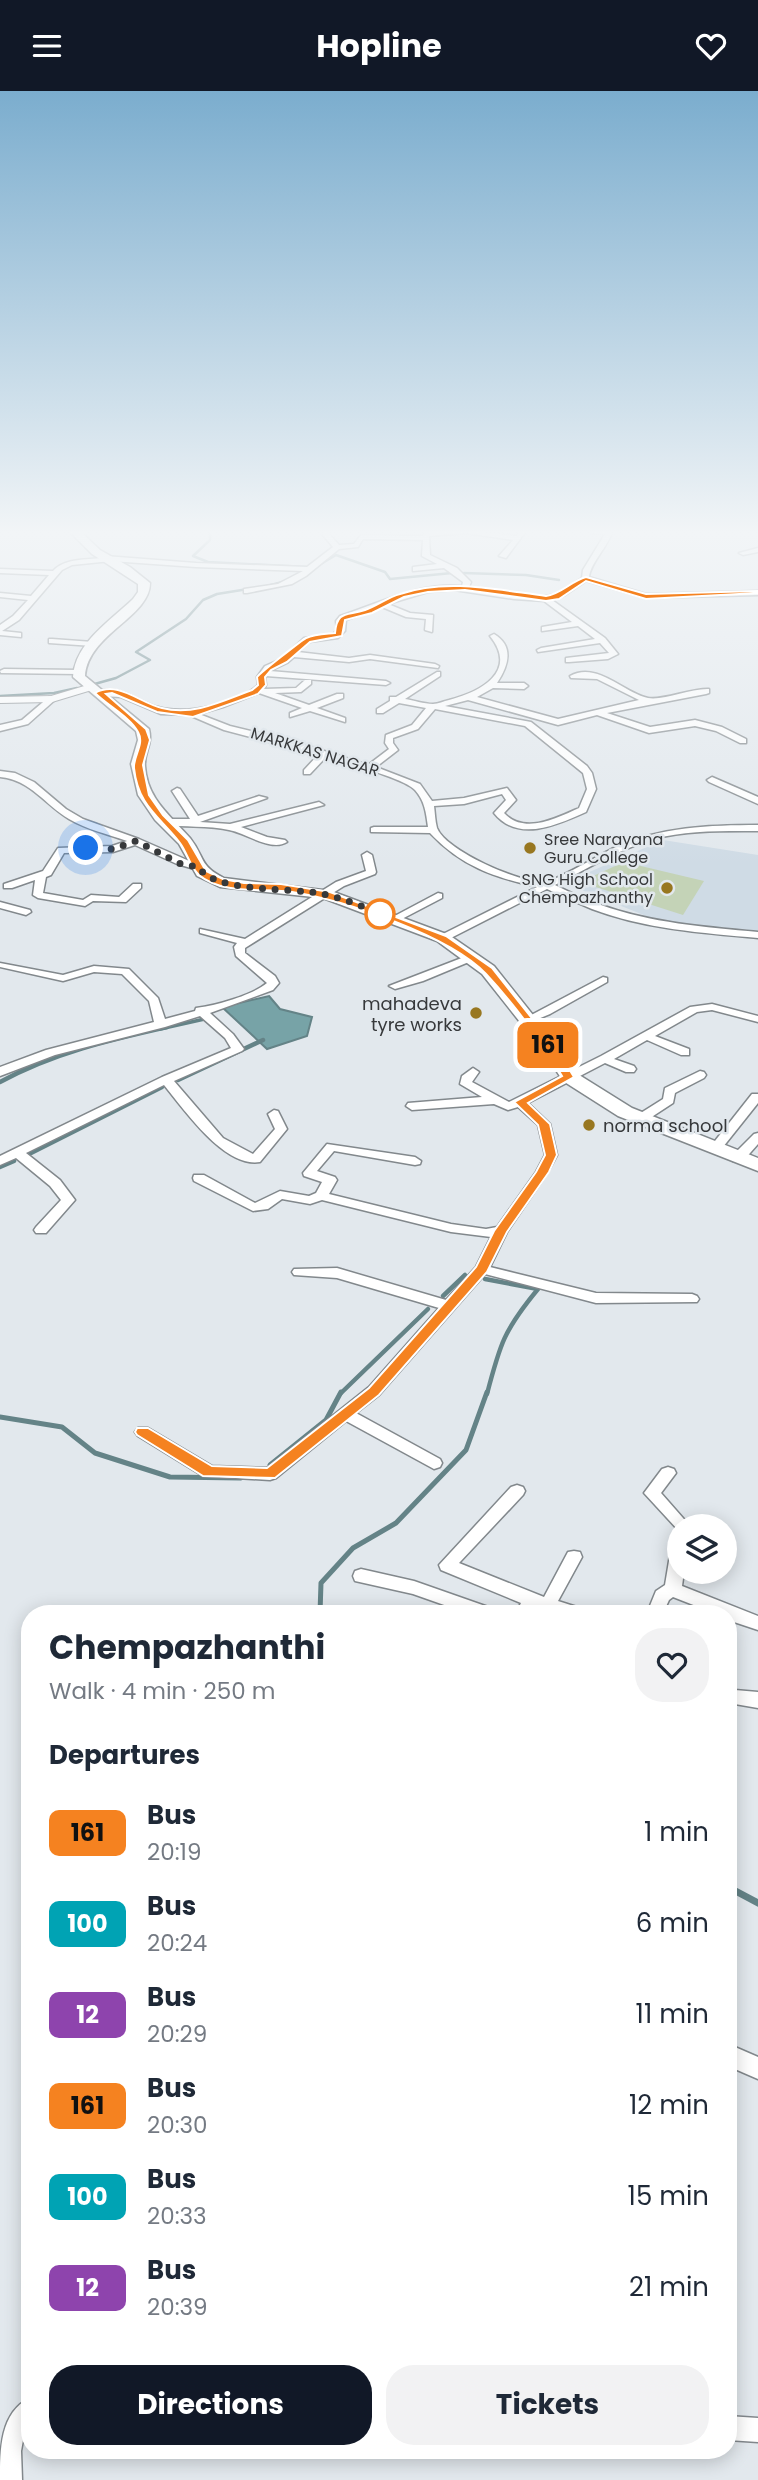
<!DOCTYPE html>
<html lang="en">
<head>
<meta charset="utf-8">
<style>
	:root { --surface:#fff; --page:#f2f2f3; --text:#1f2937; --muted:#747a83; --accent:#111827 }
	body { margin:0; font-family:Poppins,sans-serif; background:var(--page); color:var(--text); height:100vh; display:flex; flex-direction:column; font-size:26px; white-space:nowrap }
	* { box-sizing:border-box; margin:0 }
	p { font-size:23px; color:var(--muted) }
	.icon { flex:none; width:38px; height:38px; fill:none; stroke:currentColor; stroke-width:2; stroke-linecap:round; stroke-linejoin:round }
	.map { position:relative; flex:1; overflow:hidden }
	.side { position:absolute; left:21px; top:1514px; width:716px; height:854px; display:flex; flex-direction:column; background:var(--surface); border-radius:28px; box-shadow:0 4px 18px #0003 }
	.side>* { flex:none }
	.badge { padding:0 14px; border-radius:10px; font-size:24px; line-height:46px }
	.fabs { position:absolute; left:667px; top:1423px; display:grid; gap:14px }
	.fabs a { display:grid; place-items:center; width:70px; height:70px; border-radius:50%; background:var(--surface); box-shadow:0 4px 18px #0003; font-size:35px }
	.you { position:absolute; width:35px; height:35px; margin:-18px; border:5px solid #fff; border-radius:50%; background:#1a73e8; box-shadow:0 0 0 10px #1a73e833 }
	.map>.badge { position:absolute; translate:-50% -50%; box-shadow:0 0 0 4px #fff }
	h2 { padding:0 28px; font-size:26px; line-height:63px }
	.round { display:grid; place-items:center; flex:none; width:74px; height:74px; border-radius:28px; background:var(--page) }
	.head { display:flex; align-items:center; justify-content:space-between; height:119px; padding:0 28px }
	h1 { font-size:33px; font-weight:700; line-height:52px }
	.cta { display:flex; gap:14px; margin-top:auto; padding:14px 28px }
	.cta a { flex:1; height:80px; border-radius:28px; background:var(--accent); color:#fff; font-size:28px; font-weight:700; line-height:80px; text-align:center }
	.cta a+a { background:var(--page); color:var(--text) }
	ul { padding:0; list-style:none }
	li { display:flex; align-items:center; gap:21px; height:91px; padding:0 28px }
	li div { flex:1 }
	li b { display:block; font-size:26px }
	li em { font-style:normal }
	li .badge { min-width:77px; font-weight:700; text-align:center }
	header { display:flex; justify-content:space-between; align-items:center; height:91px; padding:0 28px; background:var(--accent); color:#fff; font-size:32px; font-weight:700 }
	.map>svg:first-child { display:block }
	.built { fill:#cfdbe5 }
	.green { fill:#c4d3b7 }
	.water { fill:#77a3a7; stroke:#648387; stroke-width:2 }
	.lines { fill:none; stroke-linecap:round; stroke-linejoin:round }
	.stream-far4 { stroke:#648387; stroke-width:2.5 }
	.stream-far3 { stroke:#648387; stroke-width:3.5 }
	.stream-far2 { stroke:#648387; stroke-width:4.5 }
	.stream-far1 { stroke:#648387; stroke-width:5 }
	.stream { stroke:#648387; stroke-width:7 }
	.minor-casing { stroke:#82888c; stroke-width:3 }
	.tertiary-casing { stroke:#82888c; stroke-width:2 }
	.secondary-casing { stroke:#82888c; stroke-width:3 }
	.minor { fill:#fff; fill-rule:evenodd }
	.tertiary { fill:#fff; fill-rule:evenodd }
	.secondary { fill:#fff; fill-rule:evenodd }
	.line { fill:#f58220; stroke:#fff; stroke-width:2 }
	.walk { stroke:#37393b; stroke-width:7; stroke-dasharray:0 12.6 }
	.poi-dot { fill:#987720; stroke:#e2e8ed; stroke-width:2.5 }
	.stop-dot { fill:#fff; stroke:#f58220; stroke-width:3.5 }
	.labels { text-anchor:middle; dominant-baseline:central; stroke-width:5; stroke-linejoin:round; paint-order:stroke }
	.far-street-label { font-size:16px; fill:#37393b; stroke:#e2e8ed }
	.far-poi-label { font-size:16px; fill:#37393b; stroke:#e2e8ed; text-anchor:start }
	.poi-label { font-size:18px; fill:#37393b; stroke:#e2e8ed; text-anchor:end }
</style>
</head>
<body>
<header><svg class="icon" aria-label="menu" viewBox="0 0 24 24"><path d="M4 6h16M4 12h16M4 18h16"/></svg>Hopline<svg class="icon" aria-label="heart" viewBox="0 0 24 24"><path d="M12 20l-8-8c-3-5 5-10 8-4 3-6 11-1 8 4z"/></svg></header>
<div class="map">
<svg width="758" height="2389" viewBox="0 0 758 2389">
	<rect width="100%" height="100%" fill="#e2e8ed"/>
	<polygon class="built" points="663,749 758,764 758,840 706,838 661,831 564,792"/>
	<polygon class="green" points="624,771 704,790 683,824 580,791"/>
	<polygon class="water" points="269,905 280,918 312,926 307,945 267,958 222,916"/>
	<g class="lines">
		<g class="stream-far4">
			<polyline points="210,440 210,449 193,465 208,471 306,476"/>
			<polyline points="319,474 336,464 385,481 390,488 452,482"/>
			<polyline points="464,482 526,484 559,489"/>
			<polyline points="267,495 286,490"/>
			<polyline points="91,594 116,587 150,569 136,561 186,528 203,509 217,503 248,498"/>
			<polyline points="0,605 54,602 77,597"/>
		</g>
		<polyline class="stream-far3" points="160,938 209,927"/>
		<g class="stream-far2">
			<polyline points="178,989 263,949"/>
			<path d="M0,991c53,-29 109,-42 167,-55"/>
			<polyline points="31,1062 162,996"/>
			<polyline points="0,1076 14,1070"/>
			<path d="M485,1188l53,10c-34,41 -38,55 -51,105"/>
			<polyline points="443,1205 465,1184"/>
			<polyline points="340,1303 428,1218"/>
		</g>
		<g class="stream-far1">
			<polyline points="0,1326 62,1336 95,1362 170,1386 241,1387"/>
			<polyline points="270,1374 326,1329 341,1301"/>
			<polyline points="320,1522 321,1492 353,1457 396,1432 466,1359 487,1301"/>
		</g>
		<polyline class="stream" points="728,1796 758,1812"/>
		<g class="minor-casing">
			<g id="minor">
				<path d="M324,440h6v4l9,10 15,-1 7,-9 62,1 3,-4 51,-1 40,5 3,-5h6l-20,27 -7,-2 14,-16 -47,-7 -37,3 1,19 27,13 14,14 -2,5 73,10 14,-3 26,-16 1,-8 22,-36 -12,-1 -3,-2h22c-4,17 -21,30 -23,46l57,17 112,-3v4l-112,3 -60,-17 -21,14 -13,5 53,38 13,16 -10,5 -39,3h-3v-4l43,-5 -9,-10 -62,9 -1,-2 4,-2 54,-9 -17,-13 -36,5v-4l30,-5 -28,-21 -30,-2 -60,-9 -26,2 -40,12 22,9 23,2 -1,17 -7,-2 1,-11 -20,-2 -24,-10 -36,13 -1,11 -7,7 -29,4 -11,10 51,6 21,-3 65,9 4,2 -1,2 -68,-9 -21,3 -55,-5 -7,6 -17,8 116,10 4,2 -4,2 -120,-9 -1,1 1,8 -2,4 32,-1 9,-8h6v4l-10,8 -26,1 34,12 28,-11h6v4l-26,10 28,10v4l-35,-11 -20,6v-4l12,-5 -43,-15 -36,14 -24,7 31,12 66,16 72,23 21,-16 -4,-6 1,-8 26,-10 14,-17 -27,-5 -16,10h-6v-4l13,-8v-4h6l41,-25h3v4l-35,23c8,1 19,5 28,5 5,0 11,-3 16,-4 31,-8 70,-28 41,-64l4,-2c20,12 15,31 3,49h27l4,3 -4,3 -31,-1 -16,9 81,22 81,-19 -42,-21 -26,-1 -1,-2c27,-15 54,17 78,22 15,3 43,-10 61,-9v4l-3,1 -99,19 43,14 45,-7 27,7 24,12v4h-6l-24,-12 -21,-5 -46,7 -52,-18 -39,10 -90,-25 -23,6 86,16 56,44 5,7 4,16 -10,23c-29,13 -68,31 -92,1l12,-13 -4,-6 -38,10 -30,2c1,7 1,15 3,22 9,23 83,55 107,54 11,0 58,-29 72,-35 44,-20 94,-22 142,-22v6c-33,0 -71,-1 -104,8 -35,10 -67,30 -99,46 15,7 30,15 46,20 50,18 104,22 157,27v6c-56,-5 -113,-9 -166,-29 -15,-6 -30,-13 -45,-20l-100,51h-8v-4l98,-49c-44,-10 -76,-21 -107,-54l-59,-1v-4l3,-1h54c-2,-14 -3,-26 -13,-37 -11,-12 -70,-27 -89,-33l-16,17h-6v-4l14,-15 -94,-25 -35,-15 -28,-1 -40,-17 -21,-1 -4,-3c20,-11 43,9 62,14 27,8 80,-3 100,-22l-1,-8 8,-11 16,-7 23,-21 29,-4 4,-4 -1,-9 4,-5c40,-13 79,-34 122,-30l1,-4 -19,-14 -31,3v-4l24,-3 -15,-8 1,-16 -60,-1 -5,8 -19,2 -33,27 -14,8 -45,9h-3v-4l34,-5 25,-13 -107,-4 -85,-6 -39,4 -10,5 -43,50 -17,11 19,2v4l-21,-2v-10l13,-9 15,-16 -28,-3v-4l31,3 18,-21 -49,-2v-4l53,2c12,-13 32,-11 49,-13l3,-2 91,7 111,4 26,-20 -10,-12zM435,618l90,17 58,47 4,16 -8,19c-22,10 -55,27 -75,5l12,-13 -9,-12 -43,10 -32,3 -12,-17 -44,-17 22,-17 -5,-7v-5l25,-9z"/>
				<polygon points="758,457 758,461 743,464 739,462"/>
				<polygon points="52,548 93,551 97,553 93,555 49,552 49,548"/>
				<polygon points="4,578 78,579 82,581 78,583 1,582 0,580"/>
				<polygon points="49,606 56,608 28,633 0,640 0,634 22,629"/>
				<path d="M0,680l15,2 19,9 32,27 17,10 56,20 64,28 -5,3 -21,-6 -42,-19 -22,7 -49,1 -13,22 -5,2 -3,16 40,7 8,-5 28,2 14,-13h8v4l-15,14 -33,-1 -8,5 -47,-8 -5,-3 2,-15 -23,8h-8v-4l39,-13 15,-23 54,-2 15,-5c-19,-7 -40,-11 -58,-22 -24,-14 -38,-39 -69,-42z"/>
				<polygon points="712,686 758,706 758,713 709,691 707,689"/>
				<path d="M177,697l3,1 18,27 61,-20 8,2 -67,24 30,2 89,-22 5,3 -83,22 26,10 18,3 2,2c-16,10 -41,-9 -58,-12 -21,-5 -45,-2 -66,-6l-2,-2 5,-3h24l-18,-28z"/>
				<path d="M367,761l5,3 4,17 -1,2 -31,12 -99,62v5l30,23 4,7 -6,7 -63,23 23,21 11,15 -2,2 -68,30 49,57 30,16 22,-25 -7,-15 6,-4 4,1 9,18 -27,33c-36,6 -76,-53 -96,-77l-138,68 34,27 15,20 -29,33h-10l-2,-3 2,-3 25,-27 -11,-14 -34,-28 -16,7v-9l162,-79 69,-29 -6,-10 -25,-22 -35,11 -110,28 -55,21v-9l46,-17 108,-28 -5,-21 -27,-27 -28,-2 -31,9 -63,-14v-4l63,12 31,-9 35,3 29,29 7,21 30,-8 1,-3c19,-2 57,-13 71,-25l-31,-27 -2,-9 3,-4 -37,-10v-4l45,10 91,-57 30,-11 -4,-16z"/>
				<polygon points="438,802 442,803 442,807 398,830 394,831 389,828"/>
				<polygon points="0,811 30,819 31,821 26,824 0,817"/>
				<polygon points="472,863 476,864 476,868 423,890 395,898 389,895"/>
				<polygon points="603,886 607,887 607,891 550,923 526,933 520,930"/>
				<polygon points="712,913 758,925 758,931 712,919 697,921 655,945 689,958 689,964 681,964 647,949 614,968 634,975 636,978 634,981 626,981 605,972 528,1012 550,1033 557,1064 548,1081 507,1141 490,1176 596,1202 692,1203 697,1205 699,1208 697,1211 596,1212 485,1183 379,1304 356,1322 440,1368 442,1372 440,1376 434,1378 346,1330 276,1387 270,1389 203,1385 138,1345 135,1341 138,1337 148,1337 212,1375 267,1377 369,1296 439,1217 337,1187 294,1184 292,1181 294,1178 337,1177 446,1209 476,1176 491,1146 451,1141 322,1109 310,1113 282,1108 268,1118 253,1120 194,1090 193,1087 194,1084 204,1084 255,1112 280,1100 309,1105 316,1102 322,1091 304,1085 303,1082 327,1053 415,1066 421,1070 420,1073 415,1074 334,1060 317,1080 335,1086 337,1089 329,1103 451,1133 486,1138 497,1136 536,1081 545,1064 538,1034 518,1016 508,1019 494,1013 412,1019 406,1015 408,1012 482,1006 460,993 462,985 473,977 479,981 472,991 509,1011 601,965 690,916"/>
				<polygon points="700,980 704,981 706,984 704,987 675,1002 673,1012 644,1031 636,1031 634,1028 636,1025 663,1008 665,997"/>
				<polygon points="752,1003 758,1003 758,1012 719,1061 711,1061 709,1058 711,1055"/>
				<polygon points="758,1042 758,1053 743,1070 733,1070 732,1067 733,1064 754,1043"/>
				<polygon points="668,1376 674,1378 676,1382 661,1402 690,1435 679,1435 679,1440 644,1402 662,1378"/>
				<polygon points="517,1394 523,1396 525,1400 523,1404 459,1472 544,1506 568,1461 574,1460 580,1461 582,1466 558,1510 580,1517 582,1522 553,1522 535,1517 532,1522 516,1522 521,1512 441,1479 439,1474 511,1396"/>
				<polygon points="679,1452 679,1480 684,1480 682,1495 758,1525 758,1539 728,1529 728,1522 714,1522 673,1506 669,1509 663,1522 647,1522 656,1500 665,1494 671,1458 673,1453"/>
				<polygon points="361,1478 414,1490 491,1517 494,1522 467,1522 413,1503 355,1490 353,1485 355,1480"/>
				<polygon points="735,1599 758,1601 758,1617 729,1612 729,1602"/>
				<polygon points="728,1953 758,1966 758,1988 728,1975"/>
				<path d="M30,2307v32l-7,10 -2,11 1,29h-22c0,-30 0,-68 30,-82z"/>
				<polygon points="728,2325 758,2327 758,2351 728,2349"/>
			</g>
		</g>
		<g class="tertiary-casing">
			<polygon id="tertiary" points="91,593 95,594 95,598 52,611 0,612 0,606 51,605"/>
		</g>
		<g class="secondary-casing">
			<path id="secondary" d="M69,440h11l20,19 30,17 20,16c0,34 -62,51 -65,93l64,53c4,16 -5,23 -4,37 2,33 25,49 45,72 15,19 9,28 34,40l107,13 118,44 45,31 66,83 16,24 56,35 126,50v13l-140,-55 -55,-35 -17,-26 -64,-81 -45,-33 -114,-43 -103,-11 -23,-11 -18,-32 -24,-24 -17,-25 -7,-31 7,-24 -2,-9 -63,-54c2,-34 37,-56 60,-78l5,-7v-8l-46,-30z"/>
		</g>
		<use href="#minor" class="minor"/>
		<use href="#tertiary" class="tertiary"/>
		<use href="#secondary" class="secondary"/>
	</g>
	<linearGradient id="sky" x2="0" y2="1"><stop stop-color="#7badce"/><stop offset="0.57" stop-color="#f2f5f7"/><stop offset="1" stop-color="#f2f5f7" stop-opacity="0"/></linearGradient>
	<rect width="758" height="774" fill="url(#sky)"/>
	<path class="line" d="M586,486l60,17 112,-3v2l-112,6 -60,-18 -27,18 -13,2 -81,-11 -37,2 -24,5 -32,16 -27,7 -3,16 -32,6 -23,20 -16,8 -6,7 1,8 -8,9 -65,23 -36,-5 -45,-19 -6,1 40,35 4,11 -7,25 6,30 14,20 25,25 18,31 17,8 21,4 37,1 49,8 116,44 46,32 66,83 16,26 -46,26 22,21 7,31 -8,17 -42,60 -20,40 -108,123 -104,83 -72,-2 -66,-41 -2,-3 2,-4h11l64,38 55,2 102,-80 107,-121 18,-36 42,-59 9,-17 -7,-30 -24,-23 48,-26c-21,-35 -48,-72 -76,-102 -36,-38 -142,-74 -194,-82 -28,-4 -70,3 -93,-17 -9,-8 -12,-23 -19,-32 -21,-27 -42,-37 -46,-75 -1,-12 11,-24 4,-36 -8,-15 -30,-26 -43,-39 23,-13 45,10 67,15 32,8 60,-7 90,-18l6,-5 -1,-8c3,-4 45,-37 49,-39 9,-4 20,-4 29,-5 2,-23 12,-17 30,-23 12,-4 23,-13 35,-16 47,-16 98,-4 146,2 15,-2 25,-15 40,-19z"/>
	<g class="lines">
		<path class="walk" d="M86,757l27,1 23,-8 45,23 17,3c19,27 94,20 125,27 19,4 39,12 57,20"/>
	</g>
	<g class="poi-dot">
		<circle cx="530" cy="757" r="7"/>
		<circle cx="667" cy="797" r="7"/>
		<circle cx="476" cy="922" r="7"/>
		<circle cx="589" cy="1034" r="7"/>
	</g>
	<circle class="stop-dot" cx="380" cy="823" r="14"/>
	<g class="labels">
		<g class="far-street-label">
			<text transform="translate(315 661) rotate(17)">MARKKAS NAGAR</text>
		</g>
		<g class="far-poi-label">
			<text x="544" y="748">Sree Narayana<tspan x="544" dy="18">Guru College</tspan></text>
			<text x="653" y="788" text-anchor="end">SNG High School<tspan x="653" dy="18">Chempazhanthy</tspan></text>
		</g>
		<g class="poi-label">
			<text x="462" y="912">mahadeva<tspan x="462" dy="21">tyre works</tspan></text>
			<text x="603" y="1034" text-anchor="start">norma school</text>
		</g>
	</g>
</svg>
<div class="fabs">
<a><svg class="icon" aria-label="layers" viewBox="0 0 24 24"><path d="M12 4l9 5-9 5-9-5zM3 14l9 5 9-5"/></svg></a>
</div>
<div class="you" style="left:86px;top:757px"></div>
<b class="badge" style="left:548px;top:954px;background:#f58220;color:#111">161</b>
<section class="side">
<div class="head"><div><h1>Chempazhanthi</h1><p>Walk · 4 min · 250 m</p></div><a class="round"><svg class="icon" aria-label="heart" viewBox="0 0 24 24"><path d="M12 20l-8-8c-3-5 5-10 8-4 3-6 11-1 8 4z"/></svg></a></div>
<h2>Departures</h2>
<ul>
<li><span class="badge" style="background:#f58220;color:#111">161</span><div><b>Bus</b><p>20:19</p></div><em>1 min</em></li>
<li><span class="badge" style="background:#00a3b4;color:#fff">100</span><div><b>Bus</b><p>20:24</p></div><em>6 min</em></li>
<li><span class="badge" style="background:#8e44ad;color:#fff">12</span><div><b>Bus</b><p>20:29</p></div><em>11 min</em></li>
<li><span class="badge" style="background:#f58220;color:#111">161</span><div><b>Bus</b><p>20:30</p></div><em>12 min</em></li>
<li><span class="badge" style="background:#00a3b4;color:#fff">100</span><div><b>Bus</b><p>20:33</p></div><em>15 min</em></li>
<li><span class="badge" style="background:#8e44ad;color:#fff">12</span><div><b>Bus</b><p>20:39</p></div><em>21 min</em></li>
</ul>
<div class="cta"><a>Directions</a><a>Tickets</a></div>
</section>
</div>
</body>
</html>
